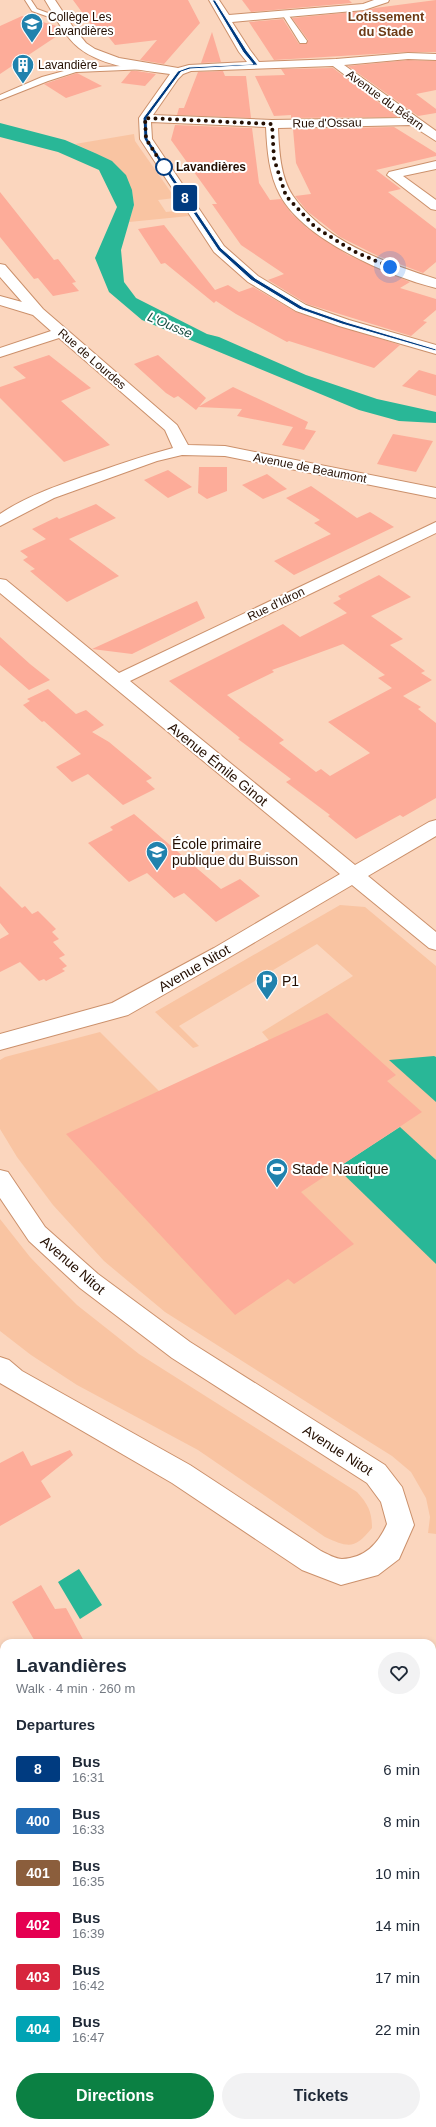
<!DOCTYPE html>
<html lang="en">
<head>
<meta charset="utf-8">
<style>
	:root { --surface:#fff; --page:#f2f2f3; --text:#1f2937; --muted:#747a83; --accent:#0b8043 }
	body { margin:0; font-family:Helvetica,sans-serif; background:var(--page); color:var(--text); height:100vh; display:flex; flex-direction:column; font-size:15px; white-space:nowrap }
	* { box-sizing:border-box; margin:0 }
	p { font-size:13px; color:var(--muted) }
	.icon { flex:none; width:22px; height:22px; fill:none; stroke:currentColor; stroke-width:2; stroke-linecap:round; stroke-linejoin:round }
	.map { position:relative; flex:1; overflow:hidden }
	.sheet { position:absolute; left:0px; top:1639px; width:436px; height:488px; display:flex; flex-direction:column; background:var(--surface); border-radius:12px 12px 0 0; box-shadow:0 2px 6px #0003 }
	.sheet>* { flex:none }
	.badge { padding:0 8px; border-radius:3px; font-size:14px; line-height:26px }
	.you { position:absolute; width:20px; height:20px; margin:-10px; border:3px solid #fff; border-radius:50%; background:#1a73e8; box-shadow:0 0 0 6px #1a73e833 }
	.map>.badge { position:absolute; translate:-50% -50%; box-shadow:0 0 0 2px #fff }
	h2 { padding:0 16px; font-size:15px; line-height:36px }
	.round { display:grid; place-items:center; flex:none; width:42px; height:42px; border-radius:21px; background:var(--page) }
	.summary { display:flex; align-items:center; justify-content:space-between; height:68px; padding:0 16px }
	h1 { font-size:19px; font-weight:600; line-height:30px }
	.button { display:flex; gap:8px; margin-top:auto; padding:8px 16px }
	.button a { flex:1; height:46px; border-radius:24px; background:var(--accent); color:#fff; font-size:16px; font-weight:600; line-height:46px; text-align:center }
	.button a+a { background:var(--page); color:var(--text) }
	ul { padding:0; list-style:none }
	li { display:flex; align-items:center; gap:12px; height:52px; padding:0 16px }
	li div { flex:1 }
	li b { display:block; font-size:15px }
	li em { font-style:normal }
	li .badge { min-width:44px; font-weight:700; text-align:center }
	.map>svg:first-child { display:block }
	.green { fill:#f9c4a2 }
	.water { fill:#29b797 }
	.building { fill:#fdac99; fill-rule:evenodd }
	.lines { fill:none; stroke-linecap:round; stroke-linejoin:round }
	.lane-casing { stroke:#cb906b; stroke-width:2 }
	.street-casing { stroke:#cb906b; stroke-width:2 }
	.lane { fill:#fff; fill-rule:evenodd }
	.street { fill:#fff; fill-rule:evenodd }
	.line { fill:#003b80; stroke:#fff }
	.walk { stroke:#240f02; stroke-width:4; stroke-dasharray:0 7.2 }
	.stop-dot { fill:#fff; stroke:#003b80; stroke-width:2 }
	.labels { text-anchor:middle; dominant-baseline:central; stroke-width:4; stroke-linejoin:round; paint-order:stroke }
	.far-poi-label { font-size:12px; fill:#240f02; stroke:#fff; text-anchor:start }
	.far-street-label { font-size:12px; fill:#240f02; stroke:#fff }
	.far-stop-label { font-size:12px; font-weight:bold; fill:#240f02; stroke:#fff; text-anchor:start }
	.far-neighbourhood-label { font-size:13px; font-weight:bold; fill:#6e3b15; stroke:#fff }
	.far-water-label { font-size:13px; font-style:italic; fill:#164d40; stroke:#fff }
	.street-label { font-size:14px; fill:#240f02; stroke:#fff }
	.poi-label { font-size:14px; fill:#240f02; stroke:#fff; text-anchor:start }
</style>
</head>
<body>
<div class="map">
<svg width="436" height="2127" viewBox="0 0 436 2127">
	<rect width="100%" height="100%" fill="#fbd6be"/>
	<g class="green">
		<polygon points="134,134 135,141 175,198 158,200 166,212 184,210 189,216 129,222 134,205 132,190 95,153 75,144"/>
		<polygon points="340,905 365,907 436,966 436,1534 428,1533 430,1517 426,1498 411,1472 392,1456 349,1429 165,1312 104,1261 53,1205 17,1157 0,1129 0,1060 5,1057 100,1032 159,1091 272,1044 262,1032 353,976 317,944 179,1026 199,1046 193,1048 155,1012"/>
		<path d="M0,1219l30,38 26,27 21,21 62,49 218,138c11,12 15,20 15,36 -17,21 -23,20 -47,9l-127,-87 -121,-65 -46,-30 -31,-24z"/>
	</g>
	<g class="water">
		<polygon points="0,123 65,140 95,153 112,161 126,175 132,190 134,205 121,250 124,282 136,298 207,334 219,337 306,375 377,399 436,412 436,423 399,421 359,410 142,320 109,292 95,258 117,207 99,170 58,152 0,137"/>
		<polygon points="434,1056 436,1057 436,1102 389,1060"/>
		<polygon points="400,1127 436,1160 436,1264 337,1168"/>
		<polygon points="79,1569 102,1605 80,1619 58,1582"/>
	</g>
	<g class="building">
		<polygon points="73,0 188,0 200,23 164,64 140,60 157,40 115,45 103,30 95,30"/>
		<polygon points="242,0 349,0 352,3 251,12"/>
		<polygon points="436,0 436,52 408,52 274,60 249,22 283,19 299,44 306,44 308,40 292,18 364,11 375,8"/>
		<polygon points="22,16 60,27 63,32 0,74 0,26"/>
		<polygon points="212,32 221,62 201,63"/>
		<polygon points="408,60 436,61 436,90 416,94 436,109 436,113 418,116 348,66"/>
		<polygon points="333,68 398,117 291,118 291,115 274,116 255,76 285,75 281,69"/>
		<polygon points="131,71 137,71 156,74 145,86 121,83"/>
		<polygon points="223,71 225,76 246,76 251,118 177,115 179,108 184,108 198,72"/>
		<polygon points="77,73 102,86 66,98 44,84"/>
		<polygon points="175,125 252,128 259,183 270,200 281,199 291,213 307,228 348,255 410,282 400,288 436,299 436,310 423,321 427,322 411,336 307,304 268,280 284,274 241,245 212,204 217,204 171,140"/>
		<polygon points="394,127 436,153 436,156 376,170 401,189 388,192 436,229 436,262 423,273 378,256 340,237 307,211 295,196 311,194 296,163 293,129"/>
		<polygon points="0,192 54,260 58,259 76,282 72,283 79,291 53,296 38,278 34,279 0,237"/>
		<polygon points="164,225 215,290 228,285 239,292 253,287 296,312 400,345 374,368 289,341 287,342 236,314 216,301 214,303 165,263 161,264 138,229"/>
		<polygon points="49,355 91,388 61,401 110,445 64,462 0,398 0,387 26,378 13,367"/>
		<polygon points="158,355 206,398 196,410 178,396 174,398 166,393 134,364"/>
		<polygon points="419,370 436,375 436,396 402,386"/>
		<polygon points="233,387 308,422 305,429 316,431 304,450 282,445 293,427 237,416 242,409 198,407"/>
		<polygon points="393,434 433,441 416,472 377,464"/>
		<polygon points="199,467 227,467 227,491 207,499 198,493"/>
		<polygon points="168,470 192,487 168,498 144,480"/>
		<polygon points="267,474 287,489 263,499 242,485"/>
		<polygon points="311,486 357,518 370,512 394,527 294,575 274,561 331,534 314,523 320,520 286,498"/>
		<polygon points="96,504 116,518 69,539 119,576 67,602 30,571 35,569 23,560 28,557 20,551 46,539 32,529 57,517 59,519"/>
		<path d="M379,575l32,22 -40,19 32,23 -13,6 35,26 -4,2 11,7 -29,16 18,11 -3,2 18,14v75l-33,19 -3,-2 -44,24 -28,-23 2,-1 -44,-33 5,-3 -53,-40 2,-1 -71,-57 114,-57 17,13 47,-24 -14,-10 8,-4 -3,-3zM343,644l42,31 -7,3 14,10 -64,34 42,31 -40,23 -9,-7 -5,3 -37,-29 5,-3 -57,-45 47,-23 -2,-2z"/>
		<polygon points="197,601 205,618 132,654 92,649"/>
		<polygon points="0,637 30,664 50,680 29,690 0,665"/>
		<polygon points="48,689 76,714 86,710 104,725 92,732 109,742 152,778 146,781 155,789 123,805 88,774 72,782 56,767 81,754 44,721 42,722 23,705 30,701 27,699"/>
		<polygon points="134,814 221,889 240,879 260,896 216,922 184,893 174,898 147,873 129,882 88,843 113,830 110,827"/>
		<polygon points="0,886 22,908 25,906 32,914 38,911 56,929 52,932 59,939 53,942 65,955 59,958 67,966 62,969 65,971 46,981 44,979 39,981 20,962 0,972 0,939 9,934 0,923"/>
		<polygon points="327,1013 396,1075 387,1081 422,1112 301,1192 354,1244 294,1284 288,1279 235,1315 66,1134"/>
		<polygon points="70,1450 73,1455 41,1481 51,1497 0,1526 0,1463 23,1451 31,1466"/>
		<polygon points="41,1585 55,1609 66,1608 85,1643 36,1643 12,1602"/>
	</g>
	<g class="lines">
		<g class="lane-casing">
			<g id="lane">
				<polygon points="25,0 31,0 37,9 67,20 63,22 32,11"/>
				<polygon points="283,13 287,13 307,41 306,43 300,43 282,14"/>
				<polygon points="145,65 149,67 148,69 76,72 48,81 0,100 0,95 42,77 75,68"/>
			</g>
		</g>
		<g class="street-casing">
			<g id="street">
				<path d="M45,0h10l18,27 13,16 9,6 24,9 59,10 11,-3 58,-3 -8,-10 -30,-52h10l10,15 134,-11 11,-4h15l-1,2 -24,8 -132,12 18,28 9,12 77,-3 72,-6 28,1v6l-28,-1 -64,6 92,66v10l-25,-16 -133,3c1,21 2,49 15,68 32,46 93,67 143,83v9c-48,-12 -132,-48 -156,-93 -11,-20 -13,-45 -14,-68l-115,-5 1,17 72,107 34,30 48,29 43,15 87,25v9l-97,-28 -43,-15 -48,-29 -34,-30 -74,-113 -1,-21 31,-44c-29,-4 -67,-7 -91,-26 -15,-12 -24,-32 -34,-48zM333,66l69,52 -130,2 -119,-5 25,-36 5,-5 8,-3z"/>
				<polygon points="436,161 436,169 403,176 436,200 436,210 431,209 387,175 389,172"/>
				<path d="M0,264l5,1 38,44 134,116 11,20 37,1 211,42v10l-211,-42 -43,-1 -25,6 -103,37 -54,28v-12c25,-17 54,-27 82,-37 30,-10 60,-21 91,-29l-8,-18 -106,-92 -59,19v-9l51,-17 -18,-16 -33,-10v-9l22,6 -22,-25z"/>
				<polygon points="436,522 436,533 130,681 355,865 429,822 436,820 436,836 368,876 436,932 436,950 429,948 352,885 228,958 128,1015 0,1050 0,1034 112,1003 214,948 340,874 0,593 0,579 6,580 119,673"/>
				<path d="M0,1170l8,2 37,55 53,47 92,68 195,123 17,22 12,38 -15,34 -21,16 -37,10 -39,-15 -130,-87 -172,-100v-26l9,3 13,11 168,94 131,86c6,3 15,8 21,8 23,-1 36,-15 45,-35l-6,-22 -14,-19 -195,-125 -92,-70 -51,-47 -29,-43z"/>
				<polygon points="0,1680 4,1681 4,1715 0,1714"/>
				<polygon points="4,2004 4,2038 0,2040 0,2006"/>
			</g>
		</g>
		<use href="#lane" class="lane"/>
		<use href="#street" class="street"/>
	</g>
	<polygon class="line" points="212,0 215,0 247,51 258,65 190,69 181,72 147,118 148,139 221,248 255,278 303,307 346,322 436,349 436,351 342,324 299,309 251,280 218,250 144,139 143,118 178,71 189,67 253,64 243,52"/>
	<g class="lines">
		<polyline class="walk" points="164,167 146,139 145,118 272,124 274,159 286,196 315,227 353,251 390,267"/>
	</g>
	<defs>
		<g id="school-pin" transform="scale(1.15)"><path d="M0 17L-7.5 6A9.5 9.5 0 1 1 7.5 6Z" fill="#2182ad" stroke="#fff"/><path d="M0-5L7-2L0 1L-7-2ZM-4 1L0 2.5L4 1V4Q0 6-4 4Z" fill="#fff"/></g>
		<g id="building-pin" transform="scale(1.15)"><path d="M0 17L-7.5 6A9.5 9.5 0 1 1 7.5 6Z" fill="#2182ad" stroke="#fff"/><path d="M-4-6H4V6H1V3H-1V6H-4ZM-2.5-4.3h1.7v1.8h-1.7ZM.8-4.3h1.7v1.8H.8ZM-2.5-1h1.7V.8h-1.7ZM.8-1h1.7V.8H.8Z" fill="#fff"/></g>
		<g id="parking-pin" transform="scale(1.15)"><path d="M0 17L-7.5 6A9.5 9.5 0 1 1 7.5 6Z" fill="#2182ad" stroke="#fff"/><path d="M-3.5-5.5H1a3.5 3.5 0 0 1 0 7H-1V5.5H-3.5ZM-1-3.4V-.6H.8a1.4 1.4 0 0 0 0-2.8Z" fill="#fff"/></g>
		<g id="stadium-pin" transform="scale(1.15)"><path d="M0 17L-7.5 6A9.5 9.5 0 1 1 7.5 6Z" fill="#2182ad" stroke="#fff"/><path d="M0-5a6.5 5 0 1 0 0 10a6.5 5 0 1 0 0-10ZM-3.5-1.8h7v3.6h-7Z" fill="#fff"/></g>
	</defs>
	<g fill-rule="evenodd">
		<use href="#school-pin" x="32" y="24"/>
		<use href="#building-pin" x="23" y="65"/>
		<use href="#school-pin" x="157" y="852"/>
		<use href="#parking-pin" x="267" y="981"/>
		<use href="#stadium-pin" x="277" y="1169"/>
	</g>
	<circle class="stop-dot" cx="164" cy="167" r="8"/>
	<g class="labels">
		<g class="far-poi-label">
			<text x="48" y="17">Collège Les<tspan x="48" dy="14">Lavandières</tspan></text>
			<text x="38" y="65">Lavandière</text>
		</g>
		<g class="far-street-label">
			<text transform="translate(385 100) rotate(36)">Avenue du Béarn</text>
			<text transform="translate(327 123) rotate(-1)">Rue d'Ossau</text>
			<text transform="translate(92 359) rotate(41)">Rue de Lourdes</text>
			<text transform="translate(310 468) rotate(11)">Avenue de Beaumont</text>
			<text transform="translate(276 604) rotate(-26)">Rue d'Idron</text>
		</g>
		<g class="far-stop-label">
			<text x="176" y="167">Lavandières</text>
		</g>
		<g class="far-neighbourhood-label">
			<text x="386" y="16">Lotissement<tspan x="386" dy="15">du Stade</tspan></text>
		</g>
		<g class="far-water-label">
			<text transform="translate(170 325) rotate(23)">L'Ousse</text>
		</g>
		<g class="street-label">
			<text transform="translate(218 764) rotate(39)">Avenue Émile Ginot</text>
			<text transform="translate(194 968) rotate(-30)">Avenue Nitot</text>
			<text transform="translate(73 1265) rotate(41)">Avenue Nitot</text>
			<text transform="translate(338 1450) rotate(33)">Avenue Nitot</text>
		</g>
		<g class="poi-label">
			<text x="172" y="844">École primaire<tspan x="172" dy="16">publique du Buisson</tspan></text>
			<text x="282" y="981">P1</text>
			<text x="292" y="1169">Stade Nautique</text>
		</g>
	</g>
</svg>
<div class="you" style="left:390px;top:267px"></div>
<b class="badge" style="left:185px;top:198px;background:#003b80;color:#fff">8</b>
<section class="sheet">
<div class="summary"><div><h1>Lavandières</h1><p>Walk · 4 min · 260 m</p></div><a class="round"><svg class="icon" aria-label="heart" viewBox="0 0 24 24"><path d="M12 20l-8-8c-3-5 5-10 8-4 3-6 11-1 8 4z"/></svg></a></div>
<h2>Departures</h2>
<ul>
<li><span class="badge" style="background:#003b80;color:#fff">8</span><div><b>Bus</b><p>16:31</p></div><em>6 min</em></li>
<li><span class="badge" style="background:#1f69b2;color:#fff">400</span><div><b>Bus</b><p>16:33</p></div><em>8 min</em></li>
<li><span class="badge" style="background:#8b5e3c;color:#fff">401</span><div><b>Bus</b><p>16:35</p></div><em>10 min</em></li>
<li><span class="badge" style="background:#e50051;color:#fff">402</span><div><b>Bus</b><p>16:39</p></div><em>14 min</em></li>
<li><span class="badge" style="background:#d7263d;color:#fff">403</span><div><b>Bus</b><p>16:42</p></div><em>17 min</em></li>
<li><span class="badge" style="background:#00a3b4;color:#fff">404</span><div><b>Bus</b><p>16:47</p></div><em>22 min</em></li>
</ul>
<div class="button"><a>Directions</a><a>Tickets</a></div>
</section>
</div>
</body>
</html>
